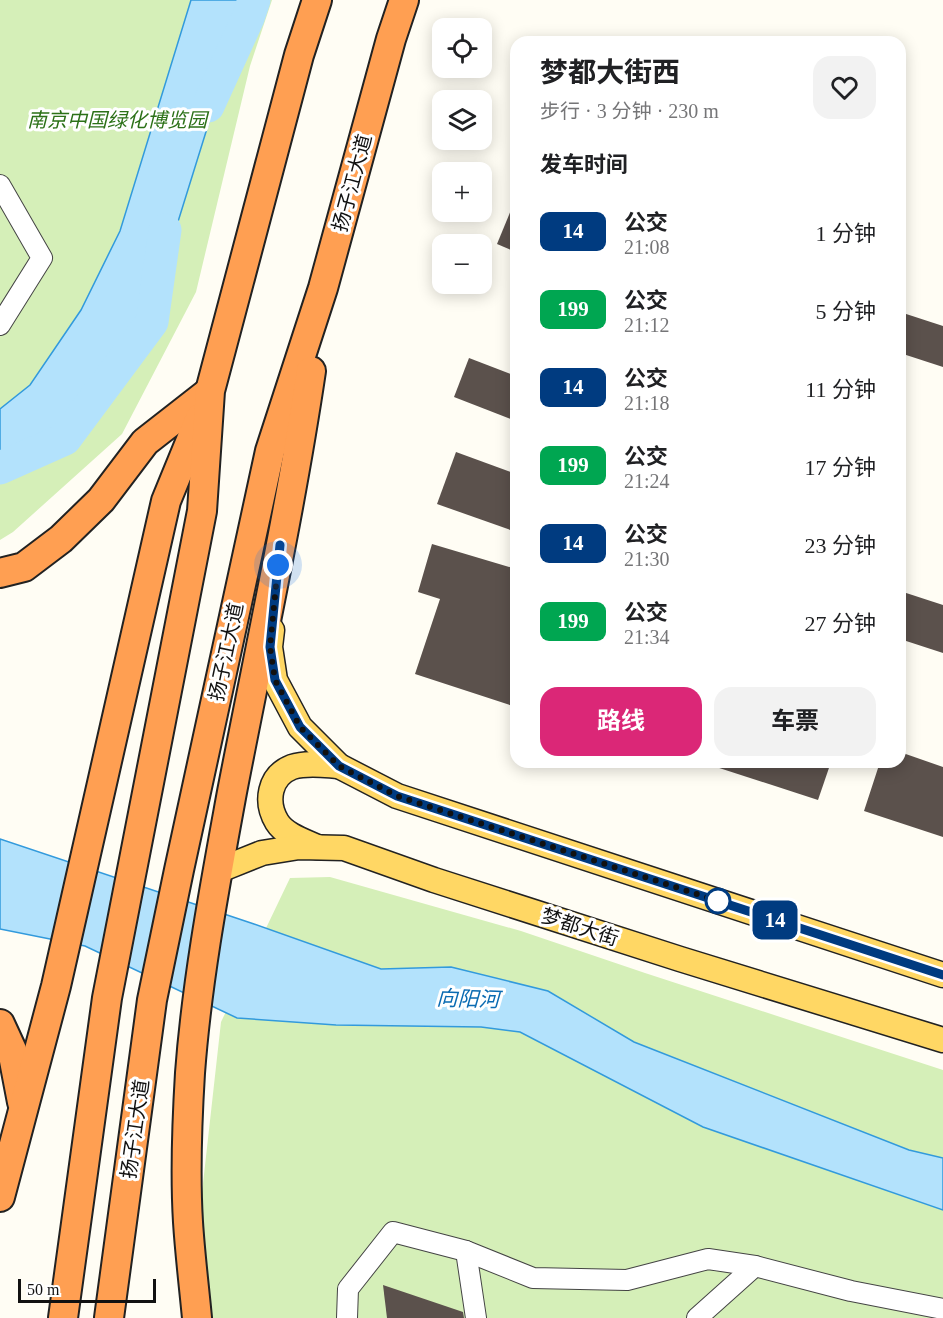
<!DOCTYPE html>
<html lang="zh">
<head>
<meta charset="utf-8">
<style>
	:root { --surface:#fff; --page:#f2f2f2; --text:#202124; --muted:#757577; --accent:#db2777 }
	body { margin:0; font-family:"Times New Roman","Noto Sans SC",serif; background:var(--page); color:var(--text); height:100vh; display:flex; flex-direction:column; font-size:22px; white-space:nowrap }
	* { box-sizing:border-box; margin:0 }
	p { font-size:20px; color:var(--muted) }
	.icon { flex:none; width:33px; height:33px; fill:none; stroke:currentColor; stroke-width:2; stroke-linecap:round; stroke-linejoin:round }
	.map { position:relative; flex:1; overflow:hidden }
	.details { position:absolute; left:510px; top:36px; width:396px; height:732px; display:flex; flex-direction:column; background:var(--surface); border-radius:18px; box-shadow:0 3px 15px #0003 }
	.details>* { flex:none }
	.badge { padding:0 12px; border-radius:9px; font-size:21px; line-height:39px }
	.buttons { position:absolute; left:432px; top:18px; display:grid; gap:12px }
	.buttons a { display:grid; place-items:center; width:60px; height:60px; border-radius:12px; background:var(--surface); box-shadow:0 3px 15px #0003; font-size:30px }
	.scale { position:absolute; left:18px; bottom:15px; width:138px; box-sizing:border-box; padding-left:6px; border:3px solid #111; border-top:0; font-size:16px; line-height:21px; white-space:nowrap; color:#111; -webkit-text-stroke:4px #fff; paint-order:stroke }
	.you { position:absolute; width:30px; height:30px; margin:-15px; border:4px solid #fff; border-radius:50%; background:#1a73e8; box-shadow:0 0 0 9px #1a73e833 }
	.map>.badge { position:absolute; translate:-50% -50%; box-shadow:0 0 0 3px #fff }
	h2 { padding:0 30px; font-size:22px; line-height:54px }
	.round { display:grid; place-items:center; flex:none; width:63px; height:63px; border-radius:18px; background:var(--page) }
	.head { display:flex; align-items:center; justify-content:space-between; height:102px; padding:0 30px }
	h1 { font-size:28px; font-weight:700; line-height:45px }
	.action { display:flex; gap:12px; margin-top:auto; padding:12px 30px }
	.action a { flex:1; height:69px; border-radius:18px; background:var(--accent); color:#fff; font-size:24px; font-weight:700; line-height:69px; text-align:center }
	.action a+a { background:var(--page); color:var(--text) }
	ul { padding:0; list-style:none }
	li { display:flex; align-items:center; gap:18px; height:78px; padding:0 30px }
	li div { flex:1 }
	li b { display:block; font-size:22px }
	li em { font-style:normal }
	li .badge { min-width:66px; font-weight:700; text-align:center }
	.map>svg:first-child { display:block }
	.green { fill:#d5efb8 }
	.water { fill:#b3e2fc; stroke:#329adc; stroke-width:1.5 }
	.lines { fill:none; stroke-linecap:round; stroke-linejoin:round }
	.river { stroke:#b3e2fc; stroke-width:33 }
	.building { fill:#5b514c }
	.minor-casing { stroke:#444; stroke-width:22 }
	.major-casing { stroke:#222; stroke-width:27 }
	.highway-casing { stroke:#222; stroke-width:32 }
	.minor { stroke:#fff; stroke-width:20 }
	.major { stroke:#ffd764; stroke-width:24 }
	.highway { stroke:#ff9f52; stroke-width:28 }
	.line-casing { stroke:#fff; stroke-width:14 }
	.line { stroke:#003b80; stroke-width:9 }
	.walk { stroke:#111; stroke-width:6; stroke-dasharray:0 10.8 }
	.stop-dot { fill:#fff; stroke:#003b80; stroke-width:3 }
	.labels { text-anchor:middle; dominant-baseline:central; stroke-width:6; stroke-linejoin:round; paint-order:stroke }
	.park-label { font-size:20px; font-style:italic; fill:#2c7118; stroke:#fff }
	.street-label { font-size:20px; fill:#111; stroke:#fff }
	.water-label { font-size:21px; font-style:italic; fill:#0a6bb2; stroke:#fff }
</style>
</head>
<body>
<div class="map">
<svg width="943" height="1318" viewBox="0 0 943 1318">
	<rect width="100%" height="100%" fill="#fffdf4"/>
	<g class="green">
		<polygon points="0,0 272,0 250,66 196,292 122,434 13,532 0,540"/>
		<polygon points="330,877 521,931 645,973 943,1070 943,1318 188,1318 221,1022 290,878"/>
	</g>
	<g class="water">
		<polygon points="191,0 244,0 238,29 167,257 124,344 61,434 0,480 0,409 30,385 81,310 120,231"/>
		<polygon points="0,839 254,924 381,969 451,967 548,991 634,1042 909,1150 943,1158 943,1210 703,1127 520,1032 481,1027 336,1025 237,1018 85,946 0,929"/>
	</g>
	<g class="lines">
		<g class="river">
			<polyline points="208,106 248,18 254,0"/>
			<polyline points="0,468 65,439 152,322 165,230"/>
		</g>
	</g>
	<g class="building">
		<polygon points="516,198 516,252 497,244"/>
		<polygon points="900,312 943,326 943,367 900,353"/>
		<polygon points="469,358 516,376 516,421 454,397"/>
		<polygon points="456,452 516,474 516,532 437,504"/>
		<polygon points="432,544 516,569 516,707 415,674 440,599 418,592"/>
		<polygon points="900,591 943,605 943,653 900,639"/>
		<polygon points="900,752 943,767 943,837 864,811 880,762 900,762"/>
		<polygon points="711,762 831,762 818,800 710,765"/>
		<polygon points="383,1285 463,1312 464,1318 387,1318"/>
	</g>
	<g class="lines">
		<g class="minor-casing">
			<g id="minor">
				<polyline points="0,185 42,258 0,325"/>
				<polyline points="466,1251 476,1318"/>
				<polyline points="347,1318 348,1289 393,1232 466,1251 533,1278 627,1280 708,1259 755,1266 851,1291 943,1309"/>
				<polyline points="697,1318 755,1266"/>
			</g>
		</g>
		<g class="major-casing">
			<g id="major">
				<polyline points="272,630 270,647 275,680 300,727 339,766 397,796 943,975"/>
				<path d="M317,847c-13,-6 -32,-12 -40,-25 -12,-20 -8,-46 15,-55 15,-5 32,-2 47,-1"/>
				<polyline points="217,871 262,853 299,847 344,848 434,880 680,959 943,1040"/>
			</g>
		</g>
		<g class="highway-casing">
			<g id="highway">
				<polyline points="0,573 24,567 61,539 101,500 145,442 209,392"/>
				<polyline points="0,1024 12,1050 22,1102"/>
				<polyline points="0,1197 56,986 166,501 200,418"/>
				<polyline points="63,1318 107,998 202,511 210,391 299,55 317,0"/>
				<polyline points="109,1318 152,1000 179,870 270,451 323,288 391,39 404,0"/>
				<path d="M197,1318c-3,-32 -7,-64 -9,-96 -3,-49 -1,-100 2,-149 7,-94 25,-188 42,-281 27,-140 58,-280 79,-421"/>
			</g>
		</g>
		<use href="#minor" class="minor"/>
		<use href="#major" class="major"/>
		<use href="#highway" class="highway"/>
	</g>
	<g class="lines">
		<g class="line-casing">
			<polyline id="line" points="280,545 270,647 275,680 300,727 339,766 397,796 943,975"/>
		</g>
		<use href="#line" class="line"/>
		<polyline class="walk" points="278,565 270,647 275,680 300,727 339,766 397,796 718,901"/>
	</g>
	<circle class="stop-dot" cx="718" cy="901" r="12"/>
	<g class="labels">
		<g class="park-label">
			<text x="117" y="120">南京中国绿化博览园</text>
		</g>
		<g class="street-label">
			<text transform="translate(352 183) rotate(-75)">扬子江大道</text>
			<text transform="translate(226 652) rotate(-78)">扬子江大道</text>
			<text transform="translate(580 927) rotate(18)">梦都大街</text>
			<text transform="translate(135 1129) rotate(-82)">扬子江大道</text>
		</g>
		<g class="water-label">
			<text transform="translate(468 999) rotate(2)">向阳河</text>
		</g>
	</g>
</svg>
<div class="buttons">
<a><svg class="icon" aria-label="locate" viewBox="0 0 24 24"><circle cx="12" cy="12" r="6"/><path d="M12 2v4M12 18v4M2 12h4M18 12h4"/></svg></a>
<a><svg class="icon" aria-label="layers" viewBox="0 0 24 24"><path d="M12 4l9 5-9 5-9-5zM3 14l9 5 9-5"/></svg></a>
<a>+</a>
<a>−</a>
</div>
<div class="scale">50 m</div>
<div class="you" style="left:278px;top:565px"></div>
<b class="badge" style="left:775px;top:920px;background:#003b80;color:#fff">14</b>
<section class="details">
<div class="head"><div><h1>梦都大街西</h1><p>步行 · 3 分钟 · 230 m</p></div><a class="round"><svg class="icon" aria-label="heart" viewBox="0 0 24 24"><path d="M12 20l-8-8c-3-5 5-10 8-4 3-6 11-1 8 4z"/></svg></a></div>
<h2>发车时间</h2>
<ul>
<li><span class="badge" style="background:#003b80;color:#fff">14</span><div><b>公交</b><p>21:08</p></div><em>1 分钟</em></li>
<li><span class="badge" style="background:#00a651;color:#fff">199</span><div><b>公交</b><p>21:12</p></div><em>5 分钟</em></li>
<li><span class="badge" style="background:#003b80;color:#fff">14</span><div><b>公交</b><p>21:18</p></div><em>11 分钟</em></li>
<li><span class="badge" style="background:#00a651;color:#fff">199</span><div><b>公交</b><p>21:24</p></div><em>17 分钟</em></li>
<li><span class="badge" style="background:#003b80;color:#fff">14</span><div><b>公交</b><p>21:30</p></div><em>23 分钟</em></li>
<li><span class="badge" style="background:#00a651;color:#fff">199</span><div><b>公交</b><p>21:34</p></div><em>27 分钟</em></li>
</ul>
<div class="action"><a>路线</a><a>车票</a></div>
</section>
</div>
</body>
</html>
